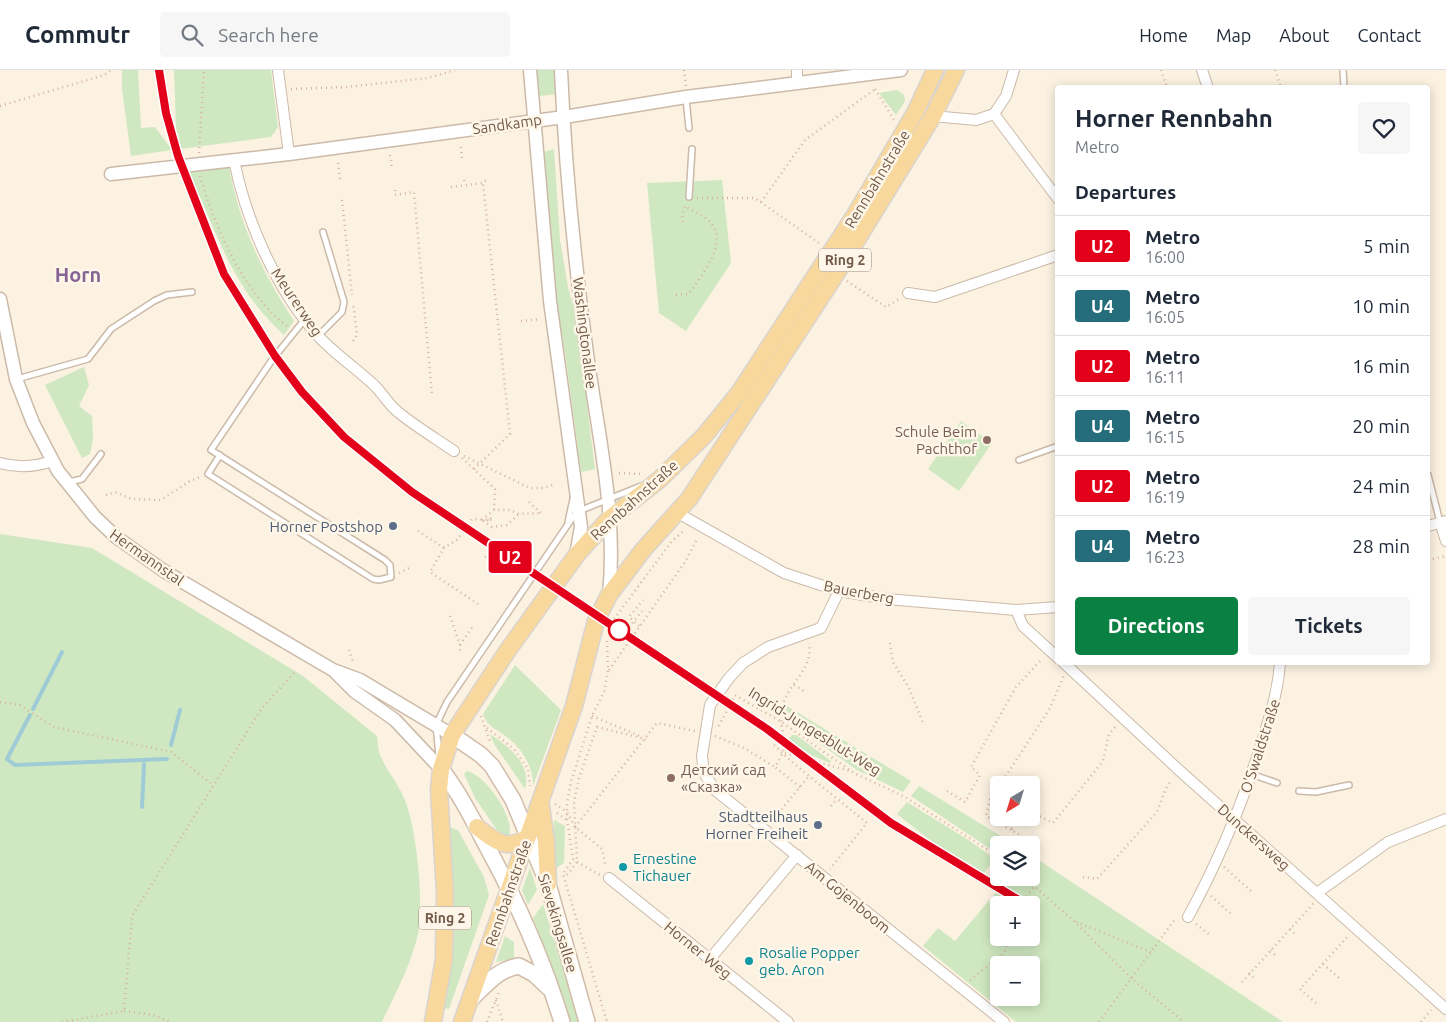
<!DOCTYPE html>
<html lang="en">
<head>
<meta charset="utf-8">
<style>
	:root { --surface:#fff; --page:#f6f6f7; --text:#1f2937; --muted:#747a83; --line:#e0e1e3; --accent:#0b8043 }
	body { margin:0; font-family:Ubuntu,sans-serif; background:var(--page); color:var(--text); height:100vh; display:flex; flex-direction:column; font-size:19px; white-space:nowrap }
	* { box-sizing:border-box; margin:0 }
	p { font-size:16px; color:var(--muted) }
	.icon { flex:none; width:28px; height:28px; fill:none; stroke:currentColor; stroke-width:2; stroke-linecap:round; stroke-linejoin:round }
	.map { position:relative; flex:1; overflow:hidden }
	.sheet { position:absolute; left:1055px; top:15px; width:375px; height:580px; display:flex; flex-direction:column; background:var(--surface); border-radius:5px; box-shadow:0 2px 12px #0003 }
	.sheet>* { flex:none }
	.badge { padding:0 10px; border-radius:4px; font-size:18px; line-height:32px }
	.needle { width:32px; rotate:218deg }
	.controls { position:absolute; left:990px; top:706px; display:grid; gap:10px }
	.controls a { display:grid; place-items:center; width:50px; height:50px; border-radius:5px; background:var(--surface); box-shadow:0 2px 12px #0003; font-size:25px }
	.map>.badge { position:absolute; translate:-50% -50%; box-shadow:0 0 0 2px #fff }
	h2 { padding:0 20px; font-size:19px; line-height:45px }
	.round { display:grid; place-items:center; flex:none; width:52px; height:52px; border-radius:5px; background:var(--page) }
	.overview { display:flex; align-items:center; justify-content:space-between; height:85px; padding:0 20px }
	h1 { font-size:24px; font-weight:600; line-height:38px }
	.primary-button { display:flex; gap:10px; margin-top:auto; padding:10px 20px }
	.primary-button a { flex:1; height:58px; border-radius:5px; background:var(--accent); color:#fff; font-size:20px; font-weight:600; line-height:58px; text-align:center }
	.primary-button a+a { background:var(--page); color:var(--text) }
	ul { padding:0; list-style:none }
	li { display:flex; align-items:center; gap:15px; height:60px; padding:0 20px; border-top:1px solid var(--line) }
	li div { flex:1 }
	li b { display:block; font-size:19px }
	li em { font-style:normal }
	li .badge { min-width:55px; font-weight:700; text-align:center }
	header { display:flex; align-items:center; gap:30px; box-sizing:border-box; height:70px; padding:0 25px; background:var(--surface); border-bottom:1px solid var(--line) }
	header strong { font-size:24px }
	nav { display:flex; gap:28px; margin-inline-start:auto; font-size:18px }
	.search { width:350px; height:45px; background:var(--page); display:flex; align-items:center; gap:12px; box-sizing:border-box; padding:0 18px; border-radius:5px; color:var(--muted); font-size:19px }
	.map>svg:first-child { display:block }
	.green { fill:#d0e8c1; fill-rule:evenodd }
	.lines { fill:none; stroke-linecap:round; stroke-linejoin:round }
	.stream { stroke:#9ecbd5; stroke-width:4 }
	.service-casing { stroke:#ccbaa9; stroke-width:8 }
	.minor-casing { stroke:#ccbaa9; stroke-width:12 }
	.tertiary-casing { stroke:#ccbaa9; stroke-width:15 }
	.secondary-casing { stroke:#d1bca9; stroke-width:18 }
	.primary-casing { stroke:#dad4d0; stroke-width:19 }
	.path { stroke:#d4b49e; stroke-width:2.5; stroke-dasharray:1 4; stroke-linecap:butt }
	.service { stroke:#fff; stroke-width:5 }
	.minor { stroke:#fff; stroke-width:10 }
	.tertiary { stroke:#fff; stroke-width:12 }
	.secondary { stroke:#fff; stroke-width:15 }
	.primary { stroke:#f8d89c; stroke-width:16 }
	.line-casing { stroke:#fff; stroke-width:11 }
	.line { stroke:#e2001a; stroke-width:8 }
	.education-dot { fill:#8d6e63; stroke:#fef6e8; stroke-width:2 }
	.service-dot { fill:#5c6f8a; stroke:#fef6e8; stroke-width:2 }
	.stop-dot { fill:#fff; stroke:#e2001a; stroke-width:2.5 }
	.culture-dot { fill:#0f9aa8; stroke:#fef6e8; stroke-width:2 }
	.labels { text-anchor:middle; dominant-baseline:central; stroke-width:5; stroke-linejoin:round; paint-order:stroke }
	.shield { fill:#fef6e8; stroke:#9c8879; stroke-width:1 }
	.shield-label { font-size:14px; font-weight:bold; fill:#725949 }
	.street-label { font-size:15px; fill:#725949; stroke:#fef6e8 }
	.education-label { font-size:15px; fill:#785e54; stroke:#fef6e8; text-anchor:end }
	.service-label { font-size:15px; fill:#4e5e75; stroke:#fef6e8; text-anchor:end }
	.culture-label { font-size:15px; fill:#0d838f; stroke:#fef6e8; text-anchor:start }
	.district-label { font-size:20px; font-weight:bold; fill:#866595; stroke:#fef6e8 }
</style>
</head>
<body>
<header>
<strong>Commutr</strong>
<div class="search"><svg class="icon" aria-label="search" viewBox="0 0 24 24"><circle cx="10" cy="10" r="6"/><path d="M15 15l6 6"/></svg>Search here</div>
<nav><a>Home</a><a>Map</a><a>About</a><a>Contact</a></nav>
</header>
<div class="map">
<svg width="1446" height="952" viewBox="0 0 1446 952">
	<rect width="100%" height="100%" fill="#fbf2e2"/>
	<g class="green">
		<polygon points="122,0 138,0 141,58 155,57 172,80 131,86 122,19"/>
		<polygon points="174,0 271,0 278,57 271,67 180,79 166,59 176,58"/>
		<polygon points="537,0 558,0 559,24 538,26"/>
		<polygon points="897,20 904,25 905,31 896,45 879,23"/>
		<polygon points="554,79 560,170 568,217 576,246 595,399 581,402 565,282 554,227 541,83"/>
		<path d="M229,96c10,58 33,106 65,155l-10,14c-52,-46 -68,-105 -96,-165z"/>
		<polygon points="722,110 731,193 686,261 659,243 647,113"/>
		<polygon points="84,297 89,315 79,336 92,346 93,369 90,384 82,388 45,315"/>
		<polygon points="961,351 992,373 959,421 928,399"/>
		<path d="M0,464l92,14 211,128 74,60c1,6 1,14 3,19 8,19 22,32 28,54 9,29 16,95 10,125 -7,31 -23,60 -36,88h-382z"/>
		<path d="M515,595l46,45 -28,76c1,-18 -11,-37 -25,-48 -12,-10 -19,-9 -25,-24z"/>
		<polygon points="788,636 790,638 911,711 903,722 857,700 785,649 784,644"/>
		<path d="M490,664c18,12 42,30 35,55l-31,-45z"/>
		<polygon points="792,665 796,665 831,691 830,693 792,677 789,668"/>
		<path d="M467,701c18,3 49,48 42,65h-8l-26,-38 -11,-24z"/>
		<polygon points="919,716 1009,771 1006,775 999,775 998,784 911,726"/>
		<polygon points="907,732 970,771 995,789 979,809 897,744"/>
		<polygon points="554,750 565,756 564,793 556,798 553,775"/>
		<path d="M449,757l9,3 26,47 5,18 -40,114 -5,-1c12,-58 10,-122 5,-181z"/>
		<path d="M1031,785l252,167h-267l-93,-76 15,-18 17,13 42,-50 -12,-10 14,-17v14h32zM999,835h32v33h-32zM999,895h32v33h-32z"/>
		<polygon points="530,798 537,820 528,835 522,820"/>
		<polygon points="543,834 579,952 569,952 549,889 533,848"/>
		<polygon points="505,866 514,872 514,889 496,892"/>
	</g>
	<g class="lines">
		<g class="stream">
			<polyline points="33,639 62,582"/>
			<polyline points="30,645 7,689 15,695 167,689"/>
			<polyline points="171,675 180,640"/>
			<polyline points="142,737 144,694"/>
		</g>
		<g class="service-casing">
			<g id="service">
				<polyline points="1343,0 1344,17"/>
				<polyline points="686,29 689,58"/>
				<polyline points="689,127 692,79"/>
				<polyline points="318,266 342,242 344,232 323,162"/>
				<polyline points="17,309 88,289 111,259 154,231 167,225 192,222"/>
				<polyline points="220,385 208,404 373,509 379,510 391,507 390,495 385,490 211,380 272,290 305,249"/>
				<polyline points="1019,390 1058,376"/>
				<polyline points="1428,405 1440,452"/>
				<polyline points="69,412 82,409 101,384"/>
				<polyline points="568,452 573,429"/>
				<polyline points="439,686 436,655 447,632 573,447 579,441 641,416"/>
				<polyline points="1251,704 1277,713"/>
				<polyline points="1299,721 1316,722 1349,715"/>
			</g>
		</g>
		<g class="minor-casing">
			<g id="minor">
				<polyline points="278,0 289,84"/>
				<polyline points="1202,0 1208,18"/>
				<polyline points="797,14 797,0"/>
				<polyline points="994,44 1058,129"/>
				<polyline points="933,46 976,50 994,44 1006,26 1014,0"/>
				<path d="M234,90c12,61 42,129 84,176 18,19 39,33 57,50 8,8 14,19 23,26 17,14 37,26 56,39"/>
				<polyline points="908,223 935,227 1058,185"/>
				<path d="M0,393c18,5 35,4 52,-2"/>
				<polyline points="678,443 784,503 839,521 887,529 1016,540 1058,537"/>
				<polyline points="1440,452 1446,471"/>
				<polyline points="1428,456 1446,451"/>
				<polyline points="839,521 821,558 768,577 743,593 729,608 710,635 702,686 704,703 715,720 1004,952"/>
				<polyline points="1016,540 1023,556 1058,588"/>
				<polyline points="1063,592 1180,701 1446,939"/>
				<polyline points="609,808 788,952"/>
				<polyline points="1317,823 1388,772 1446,749"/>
				<path d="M1188,847c30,-55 53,-110 72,-169 9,-30 18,-54 20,-86"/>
				<polyline points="710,889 797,785"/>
			</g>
		</g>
		<g class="tertiary-casing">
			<g id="tertiary">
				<polyline points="530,0 550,231 581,457 576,485"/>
				<path d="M561,0c4,97 14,195 27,291 11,78 29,155 21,234"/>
				<polyline points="111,104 289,84 564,47 686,27 901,0"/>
				<polyline points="0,229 16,309 33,353 58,401 95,447 116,467 164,501 333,600 360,610 452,665"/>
				<polyline points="336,603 354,621 395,650 441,699"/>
			</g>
		</g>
		<g class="secondary-casing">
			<g id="secondary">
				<polyline points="452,665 481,685 492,696 513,730 548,814 587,952"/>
				<path d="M441,699c17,22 30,47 43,72 32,58 59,118 78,181"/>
				<path d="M472,928c15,-14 26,-29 47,-32l15,8 15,14"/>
			</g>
		</g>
		<g class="primary-casing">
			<g id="primary">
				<polyline points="541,736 546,772 548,814"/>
				<path d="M477,757c16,13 32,26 51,9"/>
				<polyline points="433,952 444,889 445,823 439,720 441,699 452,665 508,580 578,483 610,448 659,410 704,366 739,323 855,145 916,41 935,0"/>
				<polyline points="462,952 574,636 596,551 609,525 643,480 689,429 836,204 933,46 956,0"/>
			</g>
		</g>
		<g class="path">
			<polyline points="684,0 686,16"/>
			<polyline points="1161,0 1167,18"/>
			<polyline points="1275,0 1281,18"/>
			<polyline points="291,19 346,17 428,8 455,0"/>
			<polyline points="875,19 894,50"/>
			<polyline points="0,36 104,5 111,0"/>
			<polyline points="461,77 462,89"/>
			<polyline points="199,83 204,0"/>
			<polyline points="390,85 392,99"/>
			<polyline points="338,93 340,109"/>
			<path d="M200,106c16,54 43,116 88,151"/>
			<polyline points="464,110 465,115"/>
			<polyline points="451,117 483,113 488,108"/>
			<polyline points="395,120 395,125 414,122 432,325"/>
			<polyline points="697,128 755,128 819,173"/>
			<polyline points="342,130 352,225"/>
			<polyline points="761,132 805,70 874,20"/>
			<polyline points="683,152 682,145 686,134"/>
			<polyline points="847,211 886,237 899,229"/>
			<path d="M676,225l13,-1c23,-34 51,-66 -4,-87"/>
			<polyline points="521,251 541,249"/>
			<polyline points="353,271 357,265 353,233"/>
			<polyline points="277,296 304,327"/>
			<polyline points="464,386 530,418 544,418 553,415"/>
			<polyline points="462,388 495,419 494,440"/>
			<polyline points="474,399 510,364 483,113"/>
			<polyline points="619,403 642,404"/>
			<polyline points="106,425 115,422 132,429 161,430 190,411 200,407"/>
			<polyline points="529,432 541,443"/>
			<polyline points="434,436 465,458"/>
			<polyline points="491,448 487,450 492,452"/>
			<polyline points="482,450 494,440 510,440 519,444 541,443"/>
			<polyline points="483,451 492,457 507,455 518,445"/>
			<polyline points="418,461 444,478"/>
			<polyline points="485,487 490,482 529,493 529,496"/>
			<polyline points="1428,490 1446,486"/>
			<polyline points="399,503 411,497"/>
			<polyline points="478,534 430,502 444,478 458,469 472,449 492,450"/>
			<polyline points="450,546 460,575 460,583"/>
			<polyline points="614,549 672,471 685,460"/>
			<polyline points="639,556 629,547 643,530"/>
			<polyline points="626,561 642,541"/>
			<polyline points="607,571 608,601 604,622 592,646 571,712 567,733 567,750 573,789 563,804 607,952"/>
			<polyline points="890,573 893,592 909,618 923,653"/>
			<polyline points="460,575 473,556"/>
			<polyline points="349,580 354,594"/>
			<polyline points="609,600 685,492 697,469"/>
			<polyline points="794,615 804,621"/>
			<polyline points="0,632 20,635 54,657 171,682 213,715"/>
			<polyline points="481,646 491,674"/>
			<polyline points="592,646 640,666"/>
			<polyline points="719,656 735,625 780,651 854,703 905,727 999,787"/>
			<polyline points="487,658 514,679 528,699 530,716"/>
			<polyline points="715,666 744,678 775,697"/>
			<polyline points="774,675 793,693 867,753 830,799"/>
			<polyline points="785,683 850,701"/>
			<polyline points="1000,715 1050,638 1064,605"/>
			<path d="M800,717l-25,-20c20,-31 0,-34 8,-62 5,-22 31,-36 26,-62"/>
			<polyline points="999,717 990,730 986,746 1011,760"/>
			<polyline points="947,721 965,732 980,705 971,697 1016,617 1042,589"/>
			<polyline points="555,734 567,742 575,757 602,779 606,797"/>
			<polyline points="831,736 837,729"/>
			<polyline points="1031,742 1053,753 1103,691 1109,664 1117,655"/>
			<polyline points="557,743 567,750"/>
			<polyline points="772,751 809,706"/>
			<polyline points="575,757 657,653 695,661"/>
			<polyline points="1019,764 1011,760 1020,748"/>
			<polyline points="577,792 600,805"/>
			<polyline points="1224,797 1251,821"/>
			<polyline points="567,805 577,792 574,732 579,708 597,657 646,669"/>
			<polyline points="1083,807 1097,809 1157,742 1167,716 1172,710"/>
			<polyline points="1025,808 1074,851 1131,908 1184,952"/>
			<polyline points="1211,826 1231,844"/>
			<polyline points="1021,835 1035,815"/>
			<polyline points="1076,852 1151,882"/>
			<polyline points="1196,854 1211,866"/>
			<polyline points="1290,859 1295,864"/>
			<polyline points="1271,880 1275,885"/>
			<polyline points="1323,894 1339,908"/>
			<polyline points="1249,903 1254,908"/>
			<polyline points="970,910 1004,883 1009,868"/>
			<polyline points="1242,912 1314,833"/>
			<polyline points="496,930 503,952"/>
			<polyline points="1316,933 1300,919 1348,866"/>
			<polyline points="124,941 153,945 171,952"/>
			<polyline points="62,952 124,941 132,846 262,638 294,603"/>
			<polyline points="487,952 499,922"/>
			<polyline points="1099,952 1176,848"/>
			<polyline points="1421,952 1431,940"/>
		</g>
		<use href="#service" class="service"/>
		<use href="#minor" class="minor"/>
		<use href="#tertiary" class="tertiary"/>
		<use href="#secondary" class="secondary"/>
		<use href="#primary" class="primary"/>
	</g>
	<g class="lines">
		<g class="line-casing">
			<polyline id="line" points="159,0 166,43 178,86 224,204 275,286 302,322 344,367 412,422 767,659 891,753 1027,835"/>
		</g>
		<use href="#line" class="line"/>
	</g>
	<g class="education-dot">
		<circle cx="987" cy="370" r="5"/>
		<circle cx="671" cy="708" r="5"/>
	</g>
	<g class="service-dot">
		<circle cx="393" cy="456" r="5"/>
		<circle cx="818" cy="755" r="5"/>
	</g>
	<circle class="stop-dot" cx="619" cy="560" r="10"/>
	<g class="culture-dot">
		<circle cx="623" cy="797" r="5"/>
		<circle cx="749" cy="891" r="5"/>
	</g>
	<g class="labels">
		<g class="shield">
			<rect x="819" y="178.5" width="52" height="23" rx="4"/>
			<rect x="419" y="836.5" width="52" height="23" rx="4"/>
		</g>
		<g class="shield-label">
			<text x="845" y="190">Ring 2</text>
			<text x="445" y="848">Ring 2</text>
		</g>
		<g class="street-label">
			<text transform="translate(507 54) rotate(-8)">Sandkamp</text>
			<text transform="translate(877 109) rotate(-59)">Rennbahnstraße</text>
			<text transform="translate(297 232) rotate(56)">Meurerweg</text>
			<text transform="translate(585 263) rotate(83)">Washingtonallee</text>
			<text transform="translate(634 430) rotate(-42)">Rennbahnstraße</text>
			<text transform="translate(147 487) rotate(35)">Hermannstal</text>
			<text transform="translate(859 522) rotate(11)">Bauerberg</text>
			<text transform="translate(815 661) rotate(32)">Ingrid-Jungesblut-Weg</text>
			<text transform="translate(1260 676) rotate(-72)">O'Swaldstraße</text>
			<text transform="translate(1254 767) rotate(42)">Dunckersweg</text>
			<text transform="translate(508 823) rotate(-71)">Rennbahnstraße</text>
			<text transform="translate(848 827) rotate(39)">Am Gojenboom</text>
			<text transform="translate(558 853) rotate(73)">Sievekingsallee</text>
			<text transform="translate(698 880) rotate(39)">Horner Weg</text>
		</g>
		<g class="education-label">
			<text x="977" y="361">Schule Beim<tspan x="977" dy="17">Pachthof</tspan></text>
			<text x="681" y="699" text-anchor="start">Детский сад<tspan x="681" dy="17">«Сказка»</tspan></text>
		</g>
		<g class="service-label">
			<text x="383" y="456">Horner Postshop</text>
			<text x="808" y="746">Stadtteilhaus<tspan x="808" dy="17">Horner Freiheit</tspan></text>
		</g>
		<g class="culture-label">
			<text x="633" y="788">Ernestine<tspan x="633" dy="17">Tichauer</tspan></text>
			<text x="759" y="882">Rosalie Popper<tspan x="759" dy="17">geb. Aron</tspan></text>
		</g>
		<g class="district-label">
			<text x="78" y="204">Horn</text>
		</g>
	</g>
</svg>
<div class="controls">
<a><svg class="needle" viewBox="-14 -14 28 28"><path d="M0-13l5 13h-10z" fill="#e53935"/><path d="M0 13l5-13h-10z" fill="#747a83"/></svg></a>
<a><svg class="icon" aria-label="layers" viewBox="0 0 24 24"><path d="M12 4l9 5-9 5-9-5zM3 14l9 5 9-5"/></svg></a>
<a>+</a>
<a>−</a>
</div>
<b class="badge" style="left:510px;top:487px;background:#e2001a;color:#fff">U2</b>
<section class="sheet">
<div class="overview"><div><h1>Horner Rennbahn</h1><p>Metro</p></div><a class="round"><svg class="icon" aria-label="heart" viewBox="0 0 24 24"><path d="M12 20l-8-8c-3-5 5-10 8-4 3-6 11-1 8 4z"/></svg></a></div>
<h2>Departures</h2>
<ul>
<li><span class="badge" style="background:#e2001a;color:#fff">U2</span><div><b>Metro</b><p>16:00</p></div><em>5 min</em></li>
<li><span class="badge" style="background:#256d7b;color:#fff">U4</span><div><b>Metro</b><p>16:05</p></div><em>10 min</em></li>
<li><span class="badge" style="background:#e2001a;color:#fff">U2</span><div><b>Metro</b><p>16:11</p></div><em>16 min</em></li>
<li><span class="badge" style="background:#256d7b;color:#fff">U4</span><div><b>Metro</b><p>16:15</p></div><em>20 min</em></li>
<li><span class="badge" style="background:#e2001a;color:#fff">U2</span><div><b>Metro</b><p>16:19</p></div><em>24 min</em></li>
<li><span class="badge" style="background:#256d7b;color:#fff">U4</span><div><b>Metro</b><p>16:23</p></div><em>28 min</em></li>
</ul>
<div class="primary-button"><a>Directions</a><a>Tickets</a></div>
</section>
</div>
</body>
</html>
